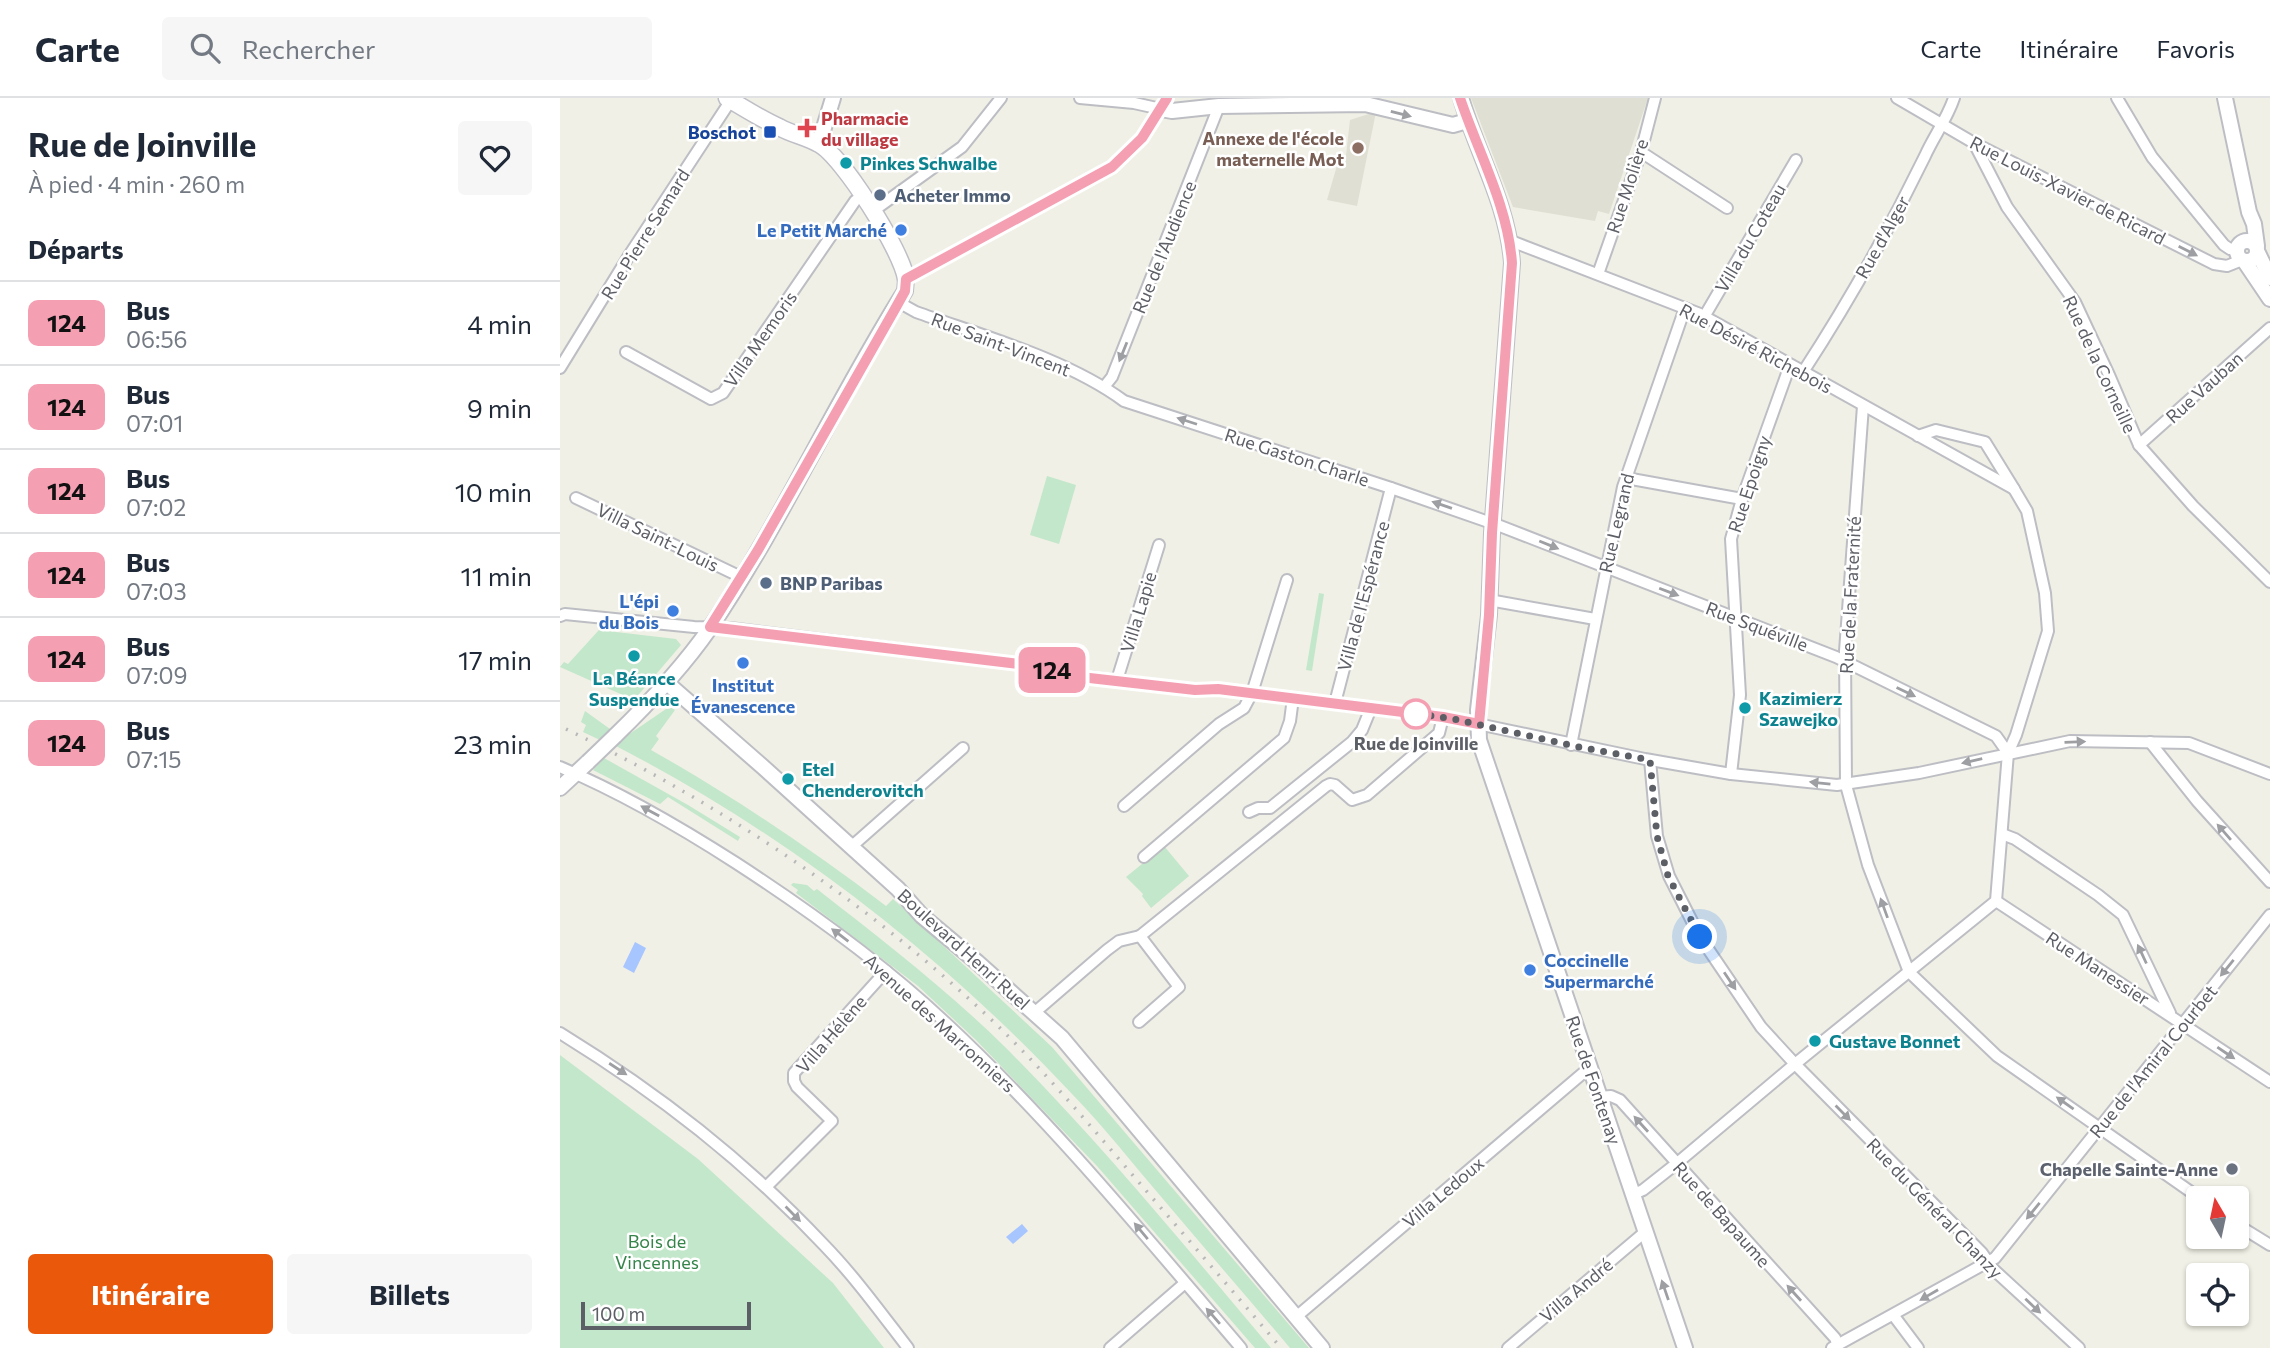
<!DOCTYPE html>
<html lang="fr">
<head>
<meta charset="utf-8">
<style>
	:root { --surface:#fff; --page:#f6f6f7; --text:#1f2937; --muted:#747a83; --line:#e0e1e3; --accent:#ea580c }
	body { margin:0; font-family:Commissioner,sans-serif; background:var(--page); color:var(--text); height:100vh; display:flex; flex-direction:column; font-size:26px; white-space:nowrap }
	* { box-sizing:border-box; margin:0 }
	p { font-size:23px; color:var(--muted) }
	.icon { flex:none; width:38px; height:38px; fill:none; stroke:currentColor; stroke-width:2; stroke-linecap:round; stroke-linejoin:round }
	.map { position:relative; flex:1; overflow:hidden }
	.side { display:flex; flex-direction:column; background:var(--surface); width:560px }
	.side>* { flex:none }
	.badge { padding:0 14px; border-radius:10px; font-size:24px; line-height:46px }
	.needle { width:46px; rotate:351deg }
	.controls { position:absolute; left:1626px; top:1088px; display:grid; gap:14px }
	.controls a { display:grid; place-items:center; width:63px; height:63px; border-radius:7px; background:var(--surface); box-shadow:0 2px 5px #0004; font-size:35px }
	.scale { position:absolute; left:21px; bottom:18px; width:170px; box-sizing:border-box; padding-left:7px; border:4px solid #5d5f66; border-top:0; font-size:19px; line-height:24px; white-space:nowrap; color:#5d5f66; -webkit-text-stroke:5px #fff; paint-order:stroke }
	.you { position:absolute; width:35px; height:35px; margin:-18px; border:5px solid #fff; border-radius:50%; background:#1a73e8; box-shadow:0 0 0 10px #1a73e833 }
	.map>.badge { position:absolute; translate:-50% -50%; box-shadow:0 0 0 4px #fff }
	h2 { padding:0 28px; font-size:26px; line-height:63px }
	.round { display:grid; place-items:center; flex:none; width:74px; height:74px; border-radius:7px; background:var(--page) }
	.head { display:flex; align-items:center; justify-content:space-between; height:119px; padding:0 28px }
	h1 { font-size:33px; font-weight:700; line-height:52px }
	.button { display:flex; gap:14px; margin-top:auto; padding:14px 28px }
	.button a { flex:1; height:80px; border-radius:7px; background:var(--accent); color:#fff; font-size:28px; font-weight:700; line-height:80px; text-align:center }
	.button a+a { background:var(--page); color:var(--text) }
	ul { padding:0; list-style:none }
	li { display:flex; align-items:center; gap:21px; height:84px; padding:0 28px; border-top:2px solid var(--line) }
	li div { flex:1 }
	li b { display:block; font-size:26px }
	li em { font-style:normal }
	li .badge { min-width:77px; font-weight:700; text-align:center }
	header { display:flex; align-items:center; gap:42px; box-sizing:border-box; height:98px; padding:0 35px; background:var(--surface); border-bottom:2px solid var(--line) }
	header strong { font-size:33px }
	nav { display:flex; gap:38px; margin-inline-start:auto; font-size:24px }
	.search { width:490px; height:63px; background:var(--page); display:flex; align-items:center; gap:18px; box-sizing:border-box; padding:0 24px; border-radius:7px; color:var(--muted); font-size:26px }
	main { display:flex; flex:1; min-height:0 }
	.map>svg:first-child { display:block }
	.education { fill:#e0dfd4 }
	.green { fill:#c3e7ca }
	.water { fill:#a7c5ff }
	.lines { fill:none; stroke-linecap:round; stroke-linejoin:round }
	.minor-casing { stroke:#bdbec4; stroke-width:14 }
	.tertiary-casing { stroke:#bdbec4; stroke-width:18 }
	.secondary-casing { stroke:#bebfc6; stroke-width:19 }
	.minor { stroke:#fff; stroke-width:10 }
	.tertiary { stroke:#fff; stroke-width:14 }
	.secondary { stroke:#fff; stroke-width:16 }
	.rail { stroke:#b8b8b9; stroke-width:3.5; stroke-dasharray:2 9; stroke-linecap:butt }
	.tertiary-bridge-casing { stroke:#bdbec4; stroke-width:18; stroke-linecap:butt }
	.tertiary-bridge { stroke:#fff; stroke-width:14 }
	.oneway { fill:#9e9fa3 }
	.line-casing { stroke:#fff; stroke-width:16 }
	.line { stroke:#f59fb3; stroke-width:10 }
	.walk { stroke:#5d5f66; stroke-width:7; stroke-dasharray:0 12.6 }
	.health-dot { fill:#e0444e; stroke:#fff; stroke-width:2.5 }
	.transit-dot { fill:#1a4fb4; stroke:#fff; stroke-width:2.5 }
	.education-dot { fill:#8d6e63; stroke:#fff; stroke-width:2.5 }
	.culture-dot { fill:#0f9aa8; stroke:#fff; stroke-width:2.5 }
	.service-dot { fill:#5c6f8a; stroke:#fff; stroke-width:2.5 }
	.shop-dot { fill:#3f7fe0; stroke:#fff; stroke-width:2.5 }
	.stop-dot { fill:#fff; stroke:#f59fb3; stroke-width:3.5 }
	.worship-dot { fill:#6b7280; stroke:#fff; stroke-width:2.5 }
	.labels { text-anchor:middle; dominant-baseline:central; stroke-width:5; stroke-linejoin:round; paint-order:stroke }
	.health-label { font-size:18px; font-weight:bold; fill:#be3a42; stroke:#fff; text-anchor:start }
	.transit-label { font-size:18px; font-weight:bold; fill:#164399; stroke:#fff; text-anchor:end }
	.education-label { font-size:18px; font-weight:bold; fill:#785e54; stroke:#fff; text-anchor:end }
	.culture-label { font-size:18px; font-weight:bold; fill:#0d838f; stroke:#fff; text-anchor:start }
	.street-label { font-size:18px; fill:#5d5f66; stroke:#fff }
	.service-label { font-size:18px; font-weight:bold; fill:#4e5e75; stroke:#fff; text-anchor:start }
	.shop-label { font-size:18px; font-weight:bold; fill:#366cbe; stroke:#fff; text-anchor:end }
	.stop-label { font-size:18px; font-weight:bold; fill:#5d5f66; stroke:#fff }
	.worship-label { font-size:18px; font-weight:bold; fill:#5b616d; stroke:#fff; text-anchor:end }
	.park-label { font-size:18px; fill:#35854a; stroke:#fff }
</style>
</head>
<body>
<header>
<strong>Carte</strong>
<div class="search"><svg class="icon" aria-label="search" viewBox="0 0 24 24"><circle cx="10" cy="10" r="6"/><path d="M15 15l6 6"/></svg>Rechercher</div>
<nav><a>Carte</a><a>Itinéraire</a><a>Favoris</a></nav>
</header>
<main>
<section class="side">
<div class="head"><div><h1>Rue de Joinville</h1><p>À pied · 4 min · 260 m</p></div><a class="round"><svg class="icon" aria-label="heart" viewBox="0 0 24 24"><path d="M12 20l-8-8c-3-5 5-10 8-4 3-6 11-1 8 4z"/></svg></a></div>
<h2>Départs</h2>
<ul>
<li><span class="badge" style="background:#f59fb3;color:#111">124</span><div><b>Bus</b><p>06:56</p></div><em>4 min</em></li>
<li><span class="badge" style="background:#f59fb3;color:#111">124</span><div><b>Bus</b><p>07:01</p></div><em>9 min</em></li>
<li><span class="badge" style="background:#f59fb3;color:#111">124</span><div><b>Bus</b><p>07:02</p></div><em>10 min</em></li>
<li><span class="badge" style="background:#f59fb3;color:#111">124</span><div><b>Bus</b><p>07:03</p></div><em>11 min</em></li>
<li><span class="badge" style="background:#f59fb3;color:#111">124</span><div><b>Bus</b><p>07:09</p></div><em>17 min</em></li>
<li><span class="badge" style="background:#f59fb3;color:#111">124</span><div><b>Bus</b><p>07:15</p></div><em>23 min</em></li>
</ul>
<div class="button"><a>Itinéraire</a><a>Billets</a></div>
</section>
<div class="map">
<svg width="1710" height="1250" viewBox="0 0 1710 1250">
	<rect width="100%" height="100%" fill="#f0f0e6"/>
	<g class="education">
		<polygon points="911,0 1088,0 1049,116 1038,113 1035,123 953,109"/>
		<polygon points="815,14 816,14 797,108 767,102 778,64 785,66 790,22"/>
	</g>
	<g class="green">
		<polygon points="487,378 516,387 499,446 470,437"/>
		<polygon points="759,495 764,496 752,573 746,572"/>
		<polygon points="39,532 116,541 121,547 74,602 0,569 4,564 8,566"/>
		<path d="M112,610l3,2 -19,26 3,3 -8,11c82,46 160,99 235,156l7,-7 159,148 257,301h-19c-42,-50 -85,-99 -127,-149 -30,-35 -58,-71 -90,-104 -132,-141 -285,-260 -457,-349l9,-9 41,-28z"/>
		<polygon points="25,613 50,631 40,642 23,634 26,627 21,624"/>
		<polygon points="44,660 128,707 180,739 178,743 108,699 100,706 33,672"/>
		<polygon points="604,748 629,778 591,810 582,798 583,796 566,779"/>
		<path d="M233,785l14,2 7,6 3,-2c64,50 129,100 187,157 95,95 180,199 267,302h-16l-158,-182 -121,-126 -58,-54 -122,-93 2,-3 -7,-5z"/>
		<polygon points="0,957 138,1061 273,1185 324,1250 0,1250"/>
	</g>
	<g class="water">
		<polygon points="75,844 86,850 74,875 63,869"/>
		<polygon points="462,1126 468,1133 453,1146 446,1139"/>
	</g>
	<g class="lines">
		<g class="minor-casing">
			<g id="minor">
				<polyline points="520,0 574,5 601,11"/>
				<polyline points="1337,0 1414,45 1654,166 1667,168 1682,162"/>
				<polyline points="1557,0 1592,59 1664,147 1670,151 1677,150"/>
				<polyline points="1414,45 1447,109 1515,204 1549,277 1579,347 1633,408 1710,484"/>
				<polyline points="1081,54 1167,110"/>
				<polyline points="313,113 402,49 441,0"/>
				<polyline points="951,143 1140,216 1454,391 1467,413 1485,495 1488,533 1456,637 1448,655 1436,803 1235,966 1116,1066 1083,1092 1074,1096"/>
				<polyline points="1038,176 1081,54 1095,0"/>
				<polyline points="346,181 552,69 582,40 606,0"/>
				<path d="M338,204l18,10c67,24 151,47 208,89l267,87 109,38 336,131 160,79 12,17"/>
				<polyline points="1144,219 1236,62"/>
				<polyline points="66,254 151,301 163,295 295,103 302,98"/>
				<polyline points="0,270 70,156 171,2"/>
				<path d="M1243,274c45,-69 86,-142 122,-216 9,-20 22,-37 29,-58"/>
				<polyline points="544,289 552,279 659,8"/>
				<polyline points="1303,308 1285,553 1286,687 1308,767 1349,874 1437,958 1641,1101"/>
				<polyline points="1358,338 1376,332 1425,344 1454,391"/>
				<polyline points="1579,347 1710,230"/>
				<polyline points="1066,380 1182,401"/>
				<polyline points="16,400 181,479"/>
				<polyline points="929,502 1035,521"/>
				<polyline points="0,518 5,516 134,529 170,530 484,569 512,577 635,592 658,591 894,621 1085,661 1171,676 1277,687 1359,675 1510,643 1629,645 1710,676"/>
				<polyline points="557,582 599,447"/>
				<polyline points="775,605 831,390"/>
				<polyline points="1590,644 1637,703 1710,784"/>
				<polyline points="1011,647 1063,389 1125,210"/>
				<polyline points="1090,662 1097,738 1109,778 1140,839 1201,929 1235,966 1422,1155 1433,1171 1519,1250"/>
				<path d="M0,669c62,26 120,60 176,96 74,48 146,100 210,160 107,100 200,214 295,325"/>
				<polyline points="1171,676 1180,597 1171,441 1182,401 1230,267"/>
				<polyline points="564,708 659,626 684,610 692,595 727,482"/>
				<polyline points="689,714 698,710 710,710 792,644 802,632 811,610"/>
				<polyline points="1442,736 1455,741 1538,797 1563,817 1610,915"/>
				<polyline points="291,749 403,650"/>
				<polyline points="584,759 724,640 730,623 733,600"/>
				<polyline points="1436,803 1710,984"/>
				<polyline points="474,915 547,852 559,843 580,838"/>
				<polyline points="579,924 619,889 580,838 766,688 770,686 775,687 792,702 807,697 879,635 883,619"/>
				<path d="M0,935c99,61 184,127 264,212 31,32 57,68 84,103"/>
				<polyline points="1039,999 1051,998 1060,1002 1275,1240 1278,1247"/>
				<polyline points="206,1089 272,1023 237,989 234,983 234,975 326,873"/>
				<polyline points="1676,1126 1710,1147"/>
				<polyline points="1334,1218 1358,1250"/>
				<polyline points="736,1219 1029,970"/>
				<polyline points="550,1250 625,1185"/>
				<polyline points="948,1250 1085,1134"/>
				<polyline points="1272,1250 1435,1160 1710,817"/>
			</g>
		</g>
		<g class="tertiary-casing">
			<g id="tertiary">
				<path d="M901,0c16,55 47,107 51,165l-20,270 -3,82 -11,95 1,30 206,608"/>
				<polyline points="1665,0 1689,114 1694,126 1697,148"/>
				<polyline points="601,11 612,13 659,8 805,6 893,27 907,23"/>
				<polyline points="259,46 273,0"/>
				<circle cx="1687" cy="153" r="10"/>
				<polyline points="1698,155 1710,180"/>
				<polyline points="1685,164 1710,201"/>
				<polyline points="107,585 203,669 338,791 362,818 417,864 502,940 762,1250"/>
				<path d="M55,638c35,-34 68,-69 95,-108 73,-108 126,-228 195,-337l1,-12"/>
				<polyline points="0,690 28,664"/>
			</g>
		</g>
		<g class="secondary-casing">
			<path id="secondary" d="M167,0c17,10 34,21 52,29 12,7 28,10 40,17 24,13 83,107 87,135"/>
		</g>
		<use href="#minor" class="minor"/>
		<use href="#tertiary" class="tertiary"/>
		<use href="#secondary" class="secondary"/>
		<path class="rail" d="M6,631c150,73 291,166 414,280 54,50 102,107 150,163 50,58 101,117 151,176"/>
		<g class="tertiary-bridge-casing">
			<polyline id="tertiary-bridge" points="28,664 55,638"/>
		</g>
		<use href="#tertiary-bridge" class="tertiary-bridge"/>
	</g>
	<defs><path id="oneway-solid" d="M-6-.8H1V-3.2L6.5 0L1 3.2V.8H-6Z" transform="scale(1.75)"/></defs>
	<g class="oneway">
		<use href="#oneway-solid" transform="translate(841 16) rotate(14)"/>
		<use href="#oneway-solid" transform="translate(1628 153) rotate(27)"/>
		<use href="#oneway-solid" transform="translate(563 254) rotate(112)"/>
		<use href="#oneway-solid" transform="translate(627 323) rotate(-162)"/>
		<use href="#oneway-solid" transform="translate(882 407) rotate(-161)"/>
		<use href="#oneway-solid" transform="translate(989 447) rotate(22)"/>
		<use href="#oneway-solid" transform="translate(1109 494) rotate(21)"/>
		<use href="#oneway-solid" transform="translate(1346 594) rotate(26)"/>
		<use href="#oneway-solid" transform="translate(1515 644) rotate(-2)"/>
		<use href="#oneway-solid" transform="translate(1412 663) rotate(167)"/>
		<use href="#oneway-solid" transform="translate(1260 685) rotate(-174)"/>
		<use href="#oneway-solid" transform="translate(90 713) rotate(-151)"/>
		<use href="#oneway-solid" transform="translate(1664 734) rotate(-131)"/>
		<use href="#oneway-solid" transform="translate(1324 810) rotate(-110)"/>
		<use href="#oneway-solid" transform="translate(280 837) rotate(-143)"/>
		<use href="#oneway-solid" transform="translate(1582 856) rotate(-115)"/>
		<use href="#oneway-solid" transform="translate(1667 870) rotate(129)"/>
		<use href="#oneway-solid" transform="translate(1170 883) rotate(56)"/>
		<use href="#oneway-solid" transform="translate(1666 955) rotate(34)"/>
		<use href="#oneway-solid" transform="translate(58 971) rotate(33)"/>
		<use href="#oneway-solid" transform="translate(1505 1005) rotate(-145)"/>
		<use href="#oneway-solid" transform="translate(1283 1015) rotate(45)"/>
		<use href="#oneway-solid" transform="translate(1081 1026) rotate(-132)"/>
		<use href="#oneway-solid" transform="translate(1473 1113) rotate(129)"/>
		<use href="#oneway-solid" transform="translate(233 1116) rotate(45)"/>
		<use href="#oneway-solid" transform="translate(581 1133) rotate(-130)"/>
		<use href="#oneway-solid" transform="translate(1105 1192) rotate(-109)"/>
		<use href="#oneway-solid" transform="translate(1234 1195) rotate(-132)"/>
		<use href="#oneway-solid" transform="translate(1369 1197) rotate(150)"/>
		<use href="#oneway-solid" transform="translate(1473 1208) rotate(43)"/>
		<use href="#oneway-solid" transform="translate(653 1218) rotate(-131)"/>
	</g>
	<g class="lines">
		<g class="line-casing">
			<path id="line" d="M607,0l-25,40 -30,29 -206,112 -1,12 -10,18 -137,241 -48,77 334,40 28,9 123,14 23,-1 225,28 36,7 10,-109 3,-82 20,-270c-4,-57 -34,-111 -52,-165"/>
		</g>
		<use href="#line" class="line"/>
		<polyline class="walk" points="856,616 851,615 894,621 1019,649 1090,662 1097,738 1108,778 1140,839"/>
	</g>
	<path class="health-dot" d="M243.5 19.5h7v7h7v7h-7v7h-7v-7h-7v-7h7z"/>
	<rect class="transit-dot" x="203" y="27" width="14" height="14" rx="3.5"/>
	<circle class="education-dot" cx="798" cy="50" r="7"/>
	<g class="culture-dot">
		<circle cx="286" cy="65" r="7"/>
		<circle cx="74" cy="558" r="7"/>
		<circle cx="1185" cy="610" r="7"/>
		<circle cx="228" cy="681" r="7"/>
		<circle cx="1255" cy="943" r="7"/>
	</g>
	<g class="service-dot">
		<circle cx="320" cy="97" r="7"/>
		<circle cx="206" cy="485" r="7"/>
	</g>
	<g class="shop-dot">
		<circle cx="341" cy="132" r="7"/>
		<circle cx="113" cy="513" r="7"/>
		<circle cx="183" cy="565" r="7"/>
		<circle cx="970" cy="872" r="7"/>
	</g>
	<circle class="stop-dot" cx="856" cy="616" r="14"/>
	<circle class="worship-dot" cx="1672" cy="1071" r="7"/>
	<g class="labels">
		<g class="health-label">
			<text x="261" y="20">Pharmacie<tspan x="261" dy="21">du village</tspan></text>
		</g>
		<g class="transit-label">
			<text x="196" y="34">Boschot</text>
		</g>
		<g class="education-label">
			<text x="784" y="40">Annexe de l'école<tspan x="784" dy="21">maternelle Mot</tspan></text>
		</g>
		<g class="culture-label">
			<text x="300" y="65">Pinkes Schwalbe</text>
			<text x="74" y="580" text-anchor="middle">La Béance<tspan x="74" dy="21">Suspendue</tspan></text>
			<text x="1199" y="600">Kazimierz<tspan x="1199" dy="21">Szawejko</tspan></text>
			<text x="242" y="671">Etel<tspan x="242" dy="21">Chenderovitch</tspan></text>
			<text x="1269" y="943">Gustave Bonnet</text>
		</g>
		<g class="street-label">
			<text transform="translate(1067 88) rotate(-72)">Rue Molière</text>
			<text transform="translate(1508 92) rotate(27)">Rue Louis-Xavier de Ricard</text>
			<text transform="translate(85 136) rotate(-58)">Rue Pierre Semard</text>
			<text transform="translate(1322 139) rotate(-61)">Rue d'Alger</text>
			<text transform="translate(1190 140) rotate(-60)">Villa du Coteau</text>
			<text transform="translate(604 149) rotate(-68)">Rue de l'Audience</text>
			<text transform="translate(200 241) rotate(-55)">Villa Memoris</text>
			<text transform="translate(441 246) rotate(21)">Rue Saint-Vincent</text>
			<text transform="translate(1196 250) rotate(28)">Rue Désiré Richebois</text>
			<text transform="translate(1540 266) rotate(65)">Rue de la Corneille</text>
			<text transform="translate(1644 289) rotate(-42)">Rue Vauban</text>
			<text transform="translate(737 359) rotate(18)">Rue Gaston Charle</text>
			<text transform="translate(1189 386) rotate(-72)">Rue Epoigny</text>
			<text transform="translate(1056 425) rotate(-77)">Rue Legrand</text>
			<text transform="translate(98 439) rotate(26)">Villa Saint-Louis</text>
			<text transform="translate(1290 497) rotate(-87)">Rue de la Fraternité</text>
			<text transform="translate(803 498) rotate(-75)">Villa de l'Espérance</text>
			<text transform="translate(578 514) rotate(-73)">Villa Lapie</text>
			<text transform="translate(1197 528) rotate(21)">Rue Squéville</text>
			<text transform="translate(404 851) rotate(42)">Boulevard Henri Ruel</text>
			<text transform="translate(1538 870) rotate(33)">Rue Manessier</text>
			<text transform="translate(380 925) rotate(42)">Avenue des Marronniers</text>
			<text transform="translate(271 936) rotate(-49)">Villa Hélène</text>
			<text transform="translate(1593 963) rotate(-51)">Rue de l'Amiral Courbet</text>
			<text transform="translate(1034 982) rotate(71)">Rue de Fontenay</text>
			<text transform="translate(883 1094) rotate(-40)">Villa Ledoux</text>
			<text transform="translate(1375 1110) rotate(46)">Rue du Général Chanzy</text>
			<text transform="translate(1162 1116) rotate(48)">Rue de Bapaume</text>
			<text transform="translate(1016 1192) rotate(-40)">Villa André</text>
		</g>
		<g class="service-label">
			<text x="334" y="97">Acheter Immo</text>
			<text x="220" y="485">BNP Paribas</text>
		</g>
		<g class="shop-label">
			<text x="327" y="132">Le Petit Marché</text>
			<text x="99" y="503">L'épi<tspan x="99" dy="21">du Bois</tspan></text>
			<text x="183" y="587" text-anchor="middle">Institut<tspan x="183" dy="21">Évanescence</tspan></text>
			<text x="984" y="862" text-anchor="start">Coccinelle<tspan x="984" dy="21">Supermarché</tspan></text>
		</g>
		<g class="stop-label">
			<text x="856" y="645">Rue de Joinville</text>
		</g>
		<g class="worship-label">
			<text x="1658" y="1071">Chapelle Sainte-Anne</text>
		</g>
		<g class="park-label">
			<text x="97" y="1143">Bois de<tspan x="97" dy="21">Vincennes</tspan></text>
		</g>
	</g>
</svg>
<div class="controls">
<a><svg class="needle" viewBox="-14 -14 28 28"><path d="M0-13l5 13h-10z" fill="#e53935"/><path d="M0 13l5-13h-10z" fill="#747a83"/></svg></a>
<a><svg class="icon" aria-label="locate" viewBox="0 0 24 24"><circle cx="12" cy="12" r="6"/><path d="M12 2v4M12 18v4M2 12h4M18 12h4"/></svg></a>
</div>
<div class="scale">100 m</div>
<div class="you" style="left:1140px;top:839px"></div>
<b class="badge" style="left:492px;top:572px;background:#f59fb3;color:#111">124</b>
</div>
</main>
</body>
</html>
